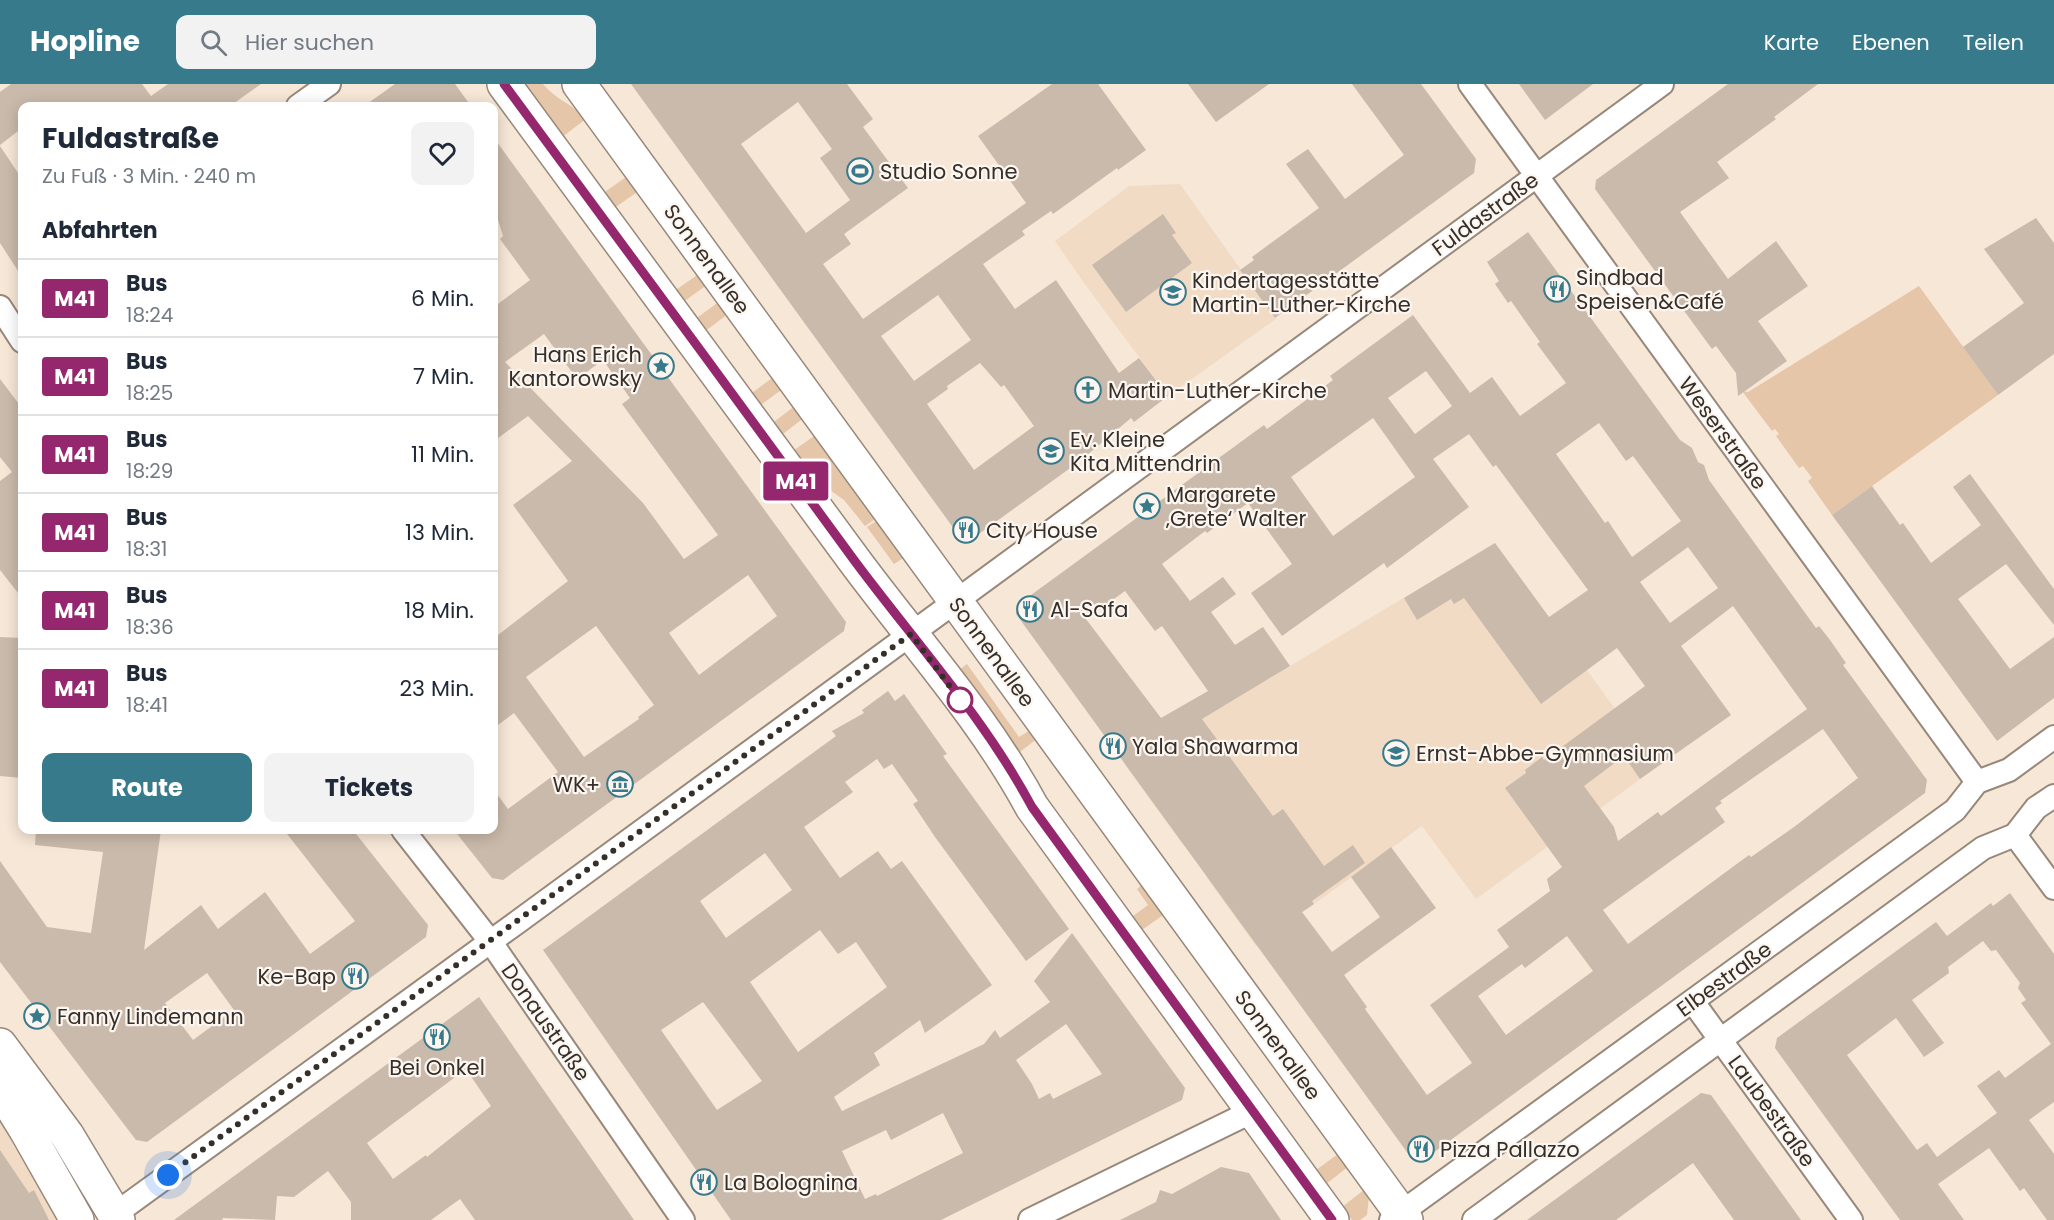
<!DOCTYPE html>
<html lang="de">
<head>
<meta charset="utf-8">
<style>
	:root { --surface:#fff; --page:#f2f2f3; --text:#1f2937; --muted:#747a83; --line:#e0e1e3; --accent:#377a8b }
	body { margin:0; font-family:Poppins,sans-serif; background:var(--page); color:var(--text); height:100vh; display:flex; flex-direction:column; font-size:22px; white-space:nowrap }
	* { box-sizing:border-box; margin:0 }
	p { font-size:20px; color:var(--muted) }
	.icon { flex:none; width:33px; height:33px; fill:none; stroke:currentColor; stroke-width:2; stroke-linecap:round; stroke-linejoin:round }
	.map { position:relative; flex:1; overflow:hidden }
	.side { position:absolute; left:18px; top:18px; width:480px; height:732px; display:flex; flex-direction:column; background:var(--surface); border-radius:12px; box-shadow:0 3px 15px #0003 }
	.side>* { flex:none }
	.badge { padding:0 12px; border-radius:4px; font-size:21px; line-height:39px }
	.you { position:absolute; width:30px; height:30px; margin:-15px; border:4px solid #fff; border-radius:50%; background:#1a73e8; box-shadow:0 0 0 9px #1a73e833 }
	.map>.badge { position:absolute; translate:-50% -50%; box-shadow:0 0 0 3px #fff }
	h2 { padding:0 24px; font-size:22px; line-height:54px }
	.round { display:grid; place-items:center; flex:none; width:63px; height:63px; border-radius:12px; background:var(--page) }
	.overview { display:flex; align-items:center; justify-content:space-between; height:102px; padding:0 24px }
	h1 { font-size:28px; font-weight:700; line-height:45px }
	.cta { display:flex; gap:12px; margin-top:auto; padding:12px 24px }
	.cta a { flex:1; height:69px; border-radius:12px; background:var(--accent); color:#fff; font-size:24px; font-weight:700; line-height:69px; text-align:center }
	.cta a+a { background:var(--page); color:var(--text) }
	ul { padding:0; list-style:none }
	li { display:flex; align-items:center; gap:18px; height:78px; padding:0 24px; border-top:2px solid var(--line) }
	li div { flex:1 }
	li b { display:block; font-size:22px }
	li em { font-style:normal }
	li .badge { min-width:66px; font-weight:700; text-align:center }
	header { display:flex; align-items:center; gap:36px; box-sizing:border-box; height:84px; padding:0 30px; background:var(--accent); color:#fff }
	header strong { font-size:28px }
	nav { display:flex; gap:33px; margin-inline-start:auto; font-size:21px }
	.search { width:420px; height:54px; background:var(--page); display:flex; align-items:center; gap:15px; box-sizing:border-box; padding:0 21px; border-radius:12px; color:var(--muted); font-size:22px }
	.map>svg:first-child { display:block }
	.built { fill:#f1dbc5 }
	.green { fill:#e5c6a8 }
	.building { fill:#cabaab; fill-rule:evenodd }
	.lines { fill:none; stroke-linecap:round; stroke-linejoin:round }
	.street-casing { stroke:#97887a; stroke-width:26 }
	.secondary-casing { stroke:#97887a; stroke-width:36 }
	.street { stroke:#fff; stroke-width:22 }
	.secondary { stroke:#fff; stroke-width:33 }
	.line-casing { stroke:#fff; stroke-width:14 }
	.line { stroke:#95276e; stroke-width:9 }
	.walk { stroke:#352f29; stroke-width:6; stroke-dasharray:0 10.8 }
	.stop-dot { fill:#fff; stroke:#95276e; stroke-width:3 }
	.labels { text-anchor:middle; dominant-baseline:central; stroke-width:4.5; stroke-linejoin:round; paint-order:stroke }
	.poi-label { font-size:21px; fill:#352f29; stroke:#fdf6f0; text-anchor:start }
	.street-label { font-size:21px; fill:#352f29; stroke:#fdf6f0 }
</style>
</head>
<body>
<header>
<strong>Hopline</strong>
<div class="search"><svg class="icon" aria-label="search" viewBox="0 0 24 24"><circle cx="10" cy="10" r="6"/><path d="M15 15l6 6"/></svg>Hier suchen</div>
<nav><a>Karte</a><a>Ebenen</a><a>Teilen</a></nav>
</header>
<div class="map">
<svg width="2054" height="1136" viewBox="0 0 2054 1136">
	<rect width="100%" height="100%" fill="#f7e7d7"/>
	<g class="built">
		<polygon points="1180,100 1276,235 1168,312 1084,199 1055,157 1129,102"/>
		<polygon points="1495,459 1657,683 1476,815 1422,742 1256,862 1207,794 1210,792 1185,759 1183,761 1125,681"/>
		<polygon points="0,1034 59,1136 0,1136"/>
	</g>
	<g class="green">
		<path d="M522,0h21c12,15 30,21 44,34l-26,20z"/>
		<polygon points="629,91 640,106 613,125 602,110"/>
		<polygon points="700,189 708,200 682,219 673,208"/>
		<polygon points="1919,202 1998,311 1832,431 1808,397 1812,394 1803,382 1799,384 1776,352 1779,350 1775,345 1772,347 1742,307 1748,308"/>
		<polygon points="720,217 729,229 703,249 694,236"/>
		<polygon points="775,292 784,304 758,323 749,311"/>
		<polygon points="796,321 805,333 779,353 770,341"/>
		<polygon points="817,350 878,433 865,442 844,416 813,394 790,369"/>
		<polygon points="878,436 905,473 894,480 867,443"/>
		<polygon points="967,580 1019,653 1032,645 1038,654 1016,671 956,588"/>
		<polygon points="1144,799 1166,829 1139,848 1129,835 1148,821 1137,805"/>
		<polygon points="1338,1070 1348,1083 1326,1100 1316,1086"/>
		<polygon points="1364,1106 1369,1112 1367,1131 1360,1136 1352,1136 1342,1123"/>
	</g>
	<g class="building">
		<polygon points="11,0 142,0 151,12 168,0 261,0 230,22 22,22 22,44 0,61 0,8"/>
		<polygon points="395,0 455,0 471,22 364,22"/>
		<path d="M631,0h216l26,35 -10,8 45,61 -64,46 7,10 -28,20 40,55 163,-116 -48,-67 74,-52h46l48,66 -28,20 -1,-2 -64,46 -2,-3 -29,20 3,4 -42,29 32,45 41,-29 63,93 20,-15 29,38 -34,26 -3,-4 -51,43 -115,83zM798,18l34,47 -12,9 30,42 -44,33 -65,-89zM938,211l33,45 -57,41 -33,-45zM980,279l21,24 3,-2 30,41 -60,44 -47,-66 21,-15 -1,-3z"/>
		<polygon points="1188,0 1269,0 1216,38"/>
		<polygon points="1352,0 1421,0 1476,75 1474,89 1275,234 1240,186 1254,176 1252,173 1319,124 1286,80 1308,65 1345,115 1404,71"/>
		<polygon points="1519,0 1593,0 1545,36"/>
		<polygon points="1728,0 1818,0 1774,33 1776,35 1717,78 1729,94 1680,128 1728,195 1776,157 1808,202 1758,237 1787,277 1738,312 1736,289 1716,262 1712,265 1595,105 1596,96"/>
		<path d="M494,54l352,484 -2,9 -341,249 -11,-2 -38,-48h40v-40l14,19 50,-37 -44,-59 -20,15v-90l74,-57 -55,-76 59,-44 -44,-45 -34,25v-134l36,-27 -30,-41 3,-3 -6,-19 -3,-5zM544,250l33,45 26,-19 27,38 -8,6 96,131 -34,24 -41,-56 -138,-141zM748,491l29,41 -78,59 -30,-42zM596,542l58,79 -16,12 1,2 -55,38 -58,-80z"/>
		<polygon points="0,62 22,95 22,193 0,159"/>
		<polygon points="1163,130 1176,149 1172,151 1192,179 1126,228 1092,181"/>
		<polygon points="2036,134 2054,159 2054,270 1998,311 1963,263 2024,219 1984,165"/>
		<path d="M1528,148l152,208 12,8 6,14 6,3 5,15 107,148 3,-2 11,14 16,23 -3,2 84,115 -2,13 -503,368 -10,-2 -396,-545v-8l248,-181 3,4 66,-49 -3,-4 83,-61 57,78 22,-16 28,39 46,-33 -29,-39 3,-2 -29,-41 -3,2 -13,-19 4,-3 -12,-19zM1426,287l26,35 -37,28 -27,-36zM1373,334l42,59 -82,59 -42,-59zM1599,339l27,38 7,-5 48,65 -49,36 -24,-36 -3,2 -49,-69zM1469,350l24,33 3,-2 92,125 -39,27 -54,-74 -91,55 13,22 34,-21 3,5 10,-6 77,106 76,-56 28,38 -101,74 -2,-3 -17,13 1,3 -21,15 57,79 -15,12 3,12 -53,39 12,17 -79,58 42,58 -45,32 -62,-86 2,-2 -23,-32 92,-67 -45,-61 -40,30 29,40 -48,35 -30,-40 12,-8 -2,-3 53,-38 -12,-18 -29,21 -41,-57 -10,7 -71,-97 88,-53 -27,-39 -28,18 -24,-33 25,-18 -13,-17 -33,24 -28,-37 43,-33 2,2 41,-30 44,61 -41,29 31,43 102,-73 3,5 82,-61 -36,-48zM1688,463l30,41 -48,35 -30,-41zM1125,507l30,40 7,-5 46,65 -47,27 -75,-99zM1733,522l74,103 -146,107 -3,-4 -40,29 -4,-14 -30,-41 40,-30 16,23 91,-64 -50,-69zM1823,645l35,49 -64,49 -43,30 -2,-2 -121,89 -25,-34 122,-88 -10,-14 7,-5 -2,-2zM1567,852l26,35 -87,64 -28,-39 44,-32 3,4z"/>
		<polygon points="0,295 22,324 22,514 0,486 0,397 12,388 0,373"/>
		<polygon points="1970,390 2054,505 2054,541 2006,480 1958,515 2010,585 2054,553 2054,614 1997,657 1832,431 1872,402 1900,441 1903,439 1931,479 1981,441 1953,403"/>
		<polygon points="0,553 22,554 22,694 0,692"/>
		<path d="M888,607l7,10 9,-7 43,60 -4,2 126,173 -43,32 -91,-124 -22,-33 5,-3 -26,-37 -8,5 -7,-10 -32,23 8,10 -49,35 36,51 38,-27 13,18 11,-8 90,124 -67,48 -5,-13 -46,33 6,12 -46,32 8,14 142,-67 11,-14 5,8 50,-36 -16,-21 38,-48 113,155 -3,12 -241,120h-210l-188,-270 293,-214 -4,-5 32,-18 -2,-3zM765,769l27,37 -66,48 -26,-37zM820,846l18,24 18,-12 31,45 -89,65 -48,-70zM703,918l59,79 -45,29 -56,-80zM1066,940l36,50 -49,25 -3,-6 -11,6 -7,-15 -16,-24zM943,1029l20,40 -86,43 -1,-2 -11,5 -23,-48 44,-21 5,10z"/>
		<path d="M36,746h125l-17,120 57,-45 17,24 47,-37 45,62 45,-33 -71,-91h69l75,95 -2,12 -279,205 -11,-2 -136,-178v-101l47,66 44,6 12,-81 -68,-7zM207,889l27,37 -41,30 -28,-37z"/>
		<path d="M2010,809l44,61v148l-25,18 25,34v66h-7l-23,-32 -4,3 -31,-43 -51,36 26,36h-64l-125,-172 2,-10 159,-116 11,14 44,-33 2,3zM1983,857l8,10 5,-1 24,33 -2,5 8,12 -5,3 30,41 -46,34 -6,-8 -22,16 20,27 -60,44 -10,-14 -10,7 -70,-95 49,-37 28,39 20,-14 -32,-43 37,-27 -1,-6z"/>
		<path d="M479,913l155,223h-159l-15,-21 -29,21h-80v-18l-23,-31 -34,26 -17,-1 -2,24 -53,-2 1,2h-49zM466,985l25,37 -64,51 -1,-2 -33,24 -26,-36z"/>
		<polygon points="1701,1009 1711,1011 1801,1136 1734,1136 1693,1079 1616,1136 1527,1136"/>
		<polygon points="0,1066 29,1109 34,1106 49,1136 0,1136"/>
		<polygon points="1221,1083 1249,1089 1281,1136 1120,1136 1156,1118 1160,1106 1172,1110"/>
	</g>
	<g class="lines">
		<g class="street-casing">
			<g id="street">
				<polyline points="1470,0 1977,698"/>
				<polyline points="298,22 329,0"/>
				<polyline points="0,223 22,257"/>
				<polyline points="403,746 490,857 683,1136"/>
				<polyline points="2015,751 2054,804"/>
				<polyline points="1693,918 1851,1136"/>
				<polyline points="115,1130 519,837 1662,0"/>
				<polyline points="1030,1136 1253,1027"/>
				<polyline points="1391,1136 1955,726 1977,698 2009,686 2054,653"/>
				<polyline points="1474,1136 1983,764 2015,751 2036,724 2054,712"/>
			</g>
		</g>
		<g class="secondary-casing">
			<g id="secondary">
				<path d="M504,0c117,158 233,317 350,476 60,81 130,158 178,247l300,413"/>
				<polyline points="579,0 1406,1136"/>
				<polyline points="0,961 67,1051 118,1136"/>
				<polyline points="0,1004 26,1046 77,1136"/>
			</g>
		</g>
		<use href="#street" class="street"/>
		<use href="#secondary" class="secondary"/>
	</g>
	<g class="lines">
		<g class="line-casing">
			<path id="line" d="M504,0c117,158 234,317 350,476 60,81 130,157 178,247l300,413"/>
		</g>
		<use href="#line" class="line"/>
		<polyline class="walk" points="168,1091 911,550 960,616"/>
	</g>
	<defs>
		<g id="stadium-ring" transform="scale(1.35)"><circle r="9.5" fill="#fdf6f0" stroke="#377a8b" stroke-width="1.5"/><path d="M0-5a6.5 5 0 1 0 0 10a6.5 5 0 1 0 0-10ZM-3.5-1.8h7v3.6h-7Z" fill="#377a8b"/></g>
		<g id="restaurant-ring" transform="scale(1.35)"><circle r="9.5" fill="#fdf6f0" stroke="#377a8b" stroke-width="1.5"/><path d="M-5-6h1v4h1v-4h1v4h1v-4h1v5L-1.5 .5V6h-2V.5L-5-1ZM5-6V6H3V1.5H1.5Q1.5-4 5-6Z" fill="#377a8b"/></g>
		<g id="school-ring" transform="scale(1.35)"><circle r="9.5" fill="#fdf6f0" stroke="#377a8b" stroke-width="1.5"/><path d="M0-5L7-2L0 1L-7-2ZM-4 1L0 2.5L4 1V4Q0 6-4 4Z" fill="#377a8b"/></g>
		<g id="sight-ring" transform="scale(1.35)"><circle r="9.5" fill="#fdf6f0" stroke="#377a8b" stroke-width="1.5"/><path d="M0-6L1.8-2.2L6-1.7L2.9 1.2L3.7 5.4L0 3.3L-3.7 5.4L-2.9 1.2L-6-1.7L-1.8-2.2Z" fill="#377a8b"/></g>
		<g id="church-ring" transform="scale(1.35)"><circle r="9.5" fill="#fdf6f0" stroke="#377a8b" stroke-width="1.5"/><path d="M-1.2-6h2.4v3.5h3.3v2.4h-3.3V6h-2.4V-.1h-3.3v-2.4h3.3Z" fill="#377a8b"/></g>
		<g id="museum-ring" transform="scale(1.35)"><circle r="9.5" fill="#fdf6f0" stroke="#377a8b" stroke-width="1.5"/><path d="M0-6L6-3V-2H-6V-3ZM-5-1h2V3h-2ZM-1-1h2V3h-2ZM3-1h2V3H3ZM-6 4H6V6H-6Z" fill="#377a8b"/></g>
	</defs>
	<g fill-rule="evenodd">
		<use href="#stadium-ring" x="860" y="87"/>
		<use href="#restaurant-ring" x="1557" y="205"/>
		<use href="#school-ring" x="1173" y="208"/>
		<use href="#sight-ring" x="661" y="282"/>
		<use href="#church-ring" x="1088" y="306"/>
		<use href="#school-ring" x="1051" y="367"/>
		<use href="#sight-ring" x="1147" y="422"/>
		<use href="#restaurant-ring" x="966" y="446"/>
		<use href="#restaurant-ring" x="1030" y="525"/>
		<use href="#restaurant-ring" x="1113" y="662"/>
		<use href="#school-ring" x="1396" y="669"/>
		<use href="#museum-ring" x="620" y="700"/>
		<use href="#restaurant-ring" x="355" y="892"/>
		<use href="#sight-ring" x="37" y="932"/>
		<use href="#restaurant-ring" x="437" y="953"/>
		<use href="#restaurant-ring" x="1421" y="1065"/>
		<use href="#restaurant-ring" x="704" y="1098"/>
	</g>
	<circle class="stop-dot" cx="960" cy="616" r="12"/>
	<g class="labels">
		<g class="poi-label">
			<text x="880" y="87">Studio Sonne</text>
			<text x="1576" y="193">Sindbad<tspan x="1576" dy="24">Speisen&amp;Café</tspan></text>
			<text x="1192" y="196">Kindertagesstätte<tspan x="1192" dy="24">Martin-Luther-Kirche</tspan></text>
			<text x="642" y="270" text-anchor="end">Hans Erich<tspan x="642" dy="24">Kantorowsky</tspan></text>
			<text x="1108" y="306">Martin-Luther-Kirche</text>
			<text x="1070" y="355">Ev. Kleine<tspan x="1070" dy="24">Kita Mittendrin</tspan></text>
			<text x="1166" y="410">Margarete<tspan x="1166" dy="24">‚Grete‘ Walter</tspan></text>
			<text x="986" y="446">City House</text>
			<text x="1050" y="525">Al-Safa</text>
			<text x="1132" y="662">Yala Shawarma</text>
			<text x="1416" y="669">Ernst-Abbe-Gymnasium</text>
			<text x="600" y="700" text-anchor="end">WK+</text>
			<text x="336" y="892" text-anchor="end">Ke-Bap</text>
			<text x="57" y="932">Fanny Lindemann</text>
			<text x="437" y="983" text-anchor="middle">Bei Onkel</text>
			<text x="1440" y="1065">Pizza Pallazzo</text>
			<text x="724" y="1098">La Bolognina</text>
		</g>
		<g class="street-label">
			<text transform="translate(1485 130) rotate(-36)">Fuldastraße</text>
			<text transform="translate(707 175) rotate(54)">Sonnenallee</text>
			<text transform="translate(1723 349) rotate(54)">Weserstraße</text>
			<text transform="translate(992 568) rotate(54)">Sonnenallee</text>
			<text transform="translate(1724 895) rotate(-36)">Elbestraße</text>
			<text transform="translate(546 938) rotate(55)">Donaustraße</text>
			<text transform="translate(1278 961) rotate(54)">Sonnenallee</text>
			<text transform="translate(1772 1027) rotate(54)">Laubestraße</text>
		</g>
	</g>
</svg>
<div class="you" style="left:168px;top:1091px"></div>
<b class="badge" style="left:796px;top:397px;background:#95276e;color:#fff">M41</b>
<section class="side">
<div class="overview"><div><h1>Fuldastraße</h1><p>Zu Fuß · 3 Min. · 240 m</p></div><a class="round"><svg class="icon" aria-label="heart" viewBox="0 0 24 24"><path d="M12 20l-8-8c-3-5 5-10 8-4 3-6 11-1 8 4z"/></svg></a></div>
<h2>Abfahrten</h2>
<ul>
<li><span class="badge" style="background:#95276e;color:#fff">M41</span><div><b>Bus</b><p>18:24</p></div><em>6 Min.</em></li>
<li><span class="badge" style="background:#95276e;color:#fff">M41</span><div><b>Bus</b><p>18:25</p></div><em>7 Min.</em></li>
<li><span class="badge" style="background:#95276e;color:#fff">M41</span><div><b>Bus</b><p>18:29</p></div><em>11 Min.</em></li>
<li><span class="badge" style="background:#95276e;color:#fff">M41</span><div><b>Bus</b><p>18:31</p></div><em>13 Min.</em></li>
<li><span class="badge" style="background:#95276e;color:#fff">M41</span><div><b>Bus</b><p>18:36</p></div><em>18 Min.</em></li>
<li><span class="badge" style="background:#95276e;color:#fff">M41</span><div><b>Bus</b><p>18:41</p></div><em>23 Min.</em></li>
</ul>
<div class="cta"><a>Route</a><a>Tickets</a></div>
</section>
</div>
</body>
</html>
